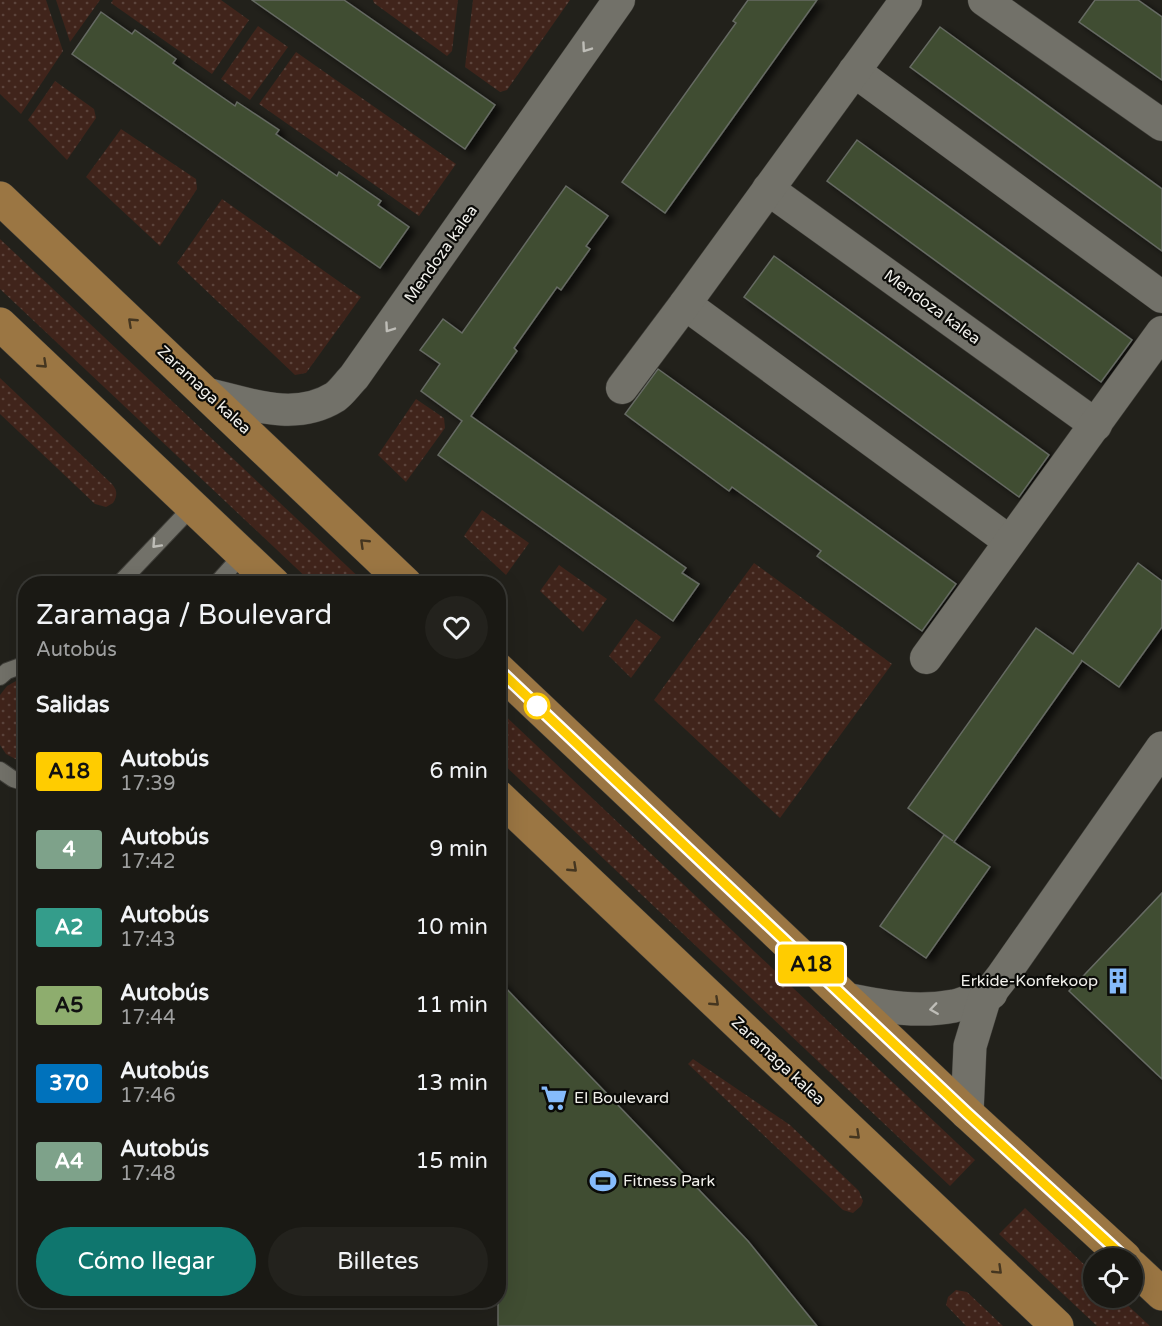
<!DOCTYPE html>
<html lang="es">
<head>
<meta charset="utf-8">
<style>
	:root { --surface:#1a1914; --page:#23221d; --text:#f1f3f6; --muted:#9fa0a0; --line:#383834; --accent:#0f766e }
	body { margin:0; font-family:"Varela Round",sans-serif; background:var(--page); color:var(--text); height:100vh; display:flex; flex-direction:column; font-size:22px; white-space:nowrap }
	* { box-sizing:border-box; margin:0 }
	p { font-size:20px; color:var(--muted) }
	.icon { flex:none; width:33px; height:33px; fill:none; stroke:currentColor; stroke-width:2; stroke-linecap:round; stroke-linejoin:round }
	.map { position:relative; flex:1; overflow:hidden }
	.panel { position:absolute; left:18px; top:576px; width:488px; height:732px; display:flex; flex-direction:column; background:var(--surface); border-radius:24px; box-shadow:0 6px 24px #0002,0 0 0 2px var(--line) }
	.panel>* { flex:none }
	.badge { padding:0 12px; border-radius:4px; font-size:21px; line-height:39px }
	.tools { position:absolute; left:1083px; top:1248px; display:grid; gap:12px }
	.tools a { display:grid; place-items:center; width:60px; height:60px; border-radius:50%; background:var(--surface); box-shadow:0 6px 24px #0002,0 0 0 2px var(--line); font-size:30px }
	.map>.badge { position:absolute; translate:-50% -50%; box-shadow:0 0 0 3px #fff }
	h2 { padding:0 18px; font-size:22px; line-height:54px }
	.round { display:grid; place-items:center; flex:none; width:63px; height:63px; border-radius:32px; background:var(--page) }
	.headline { display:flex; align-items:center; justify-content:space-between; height:102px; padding:0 18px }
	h1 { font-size:28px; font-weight:600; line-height:45px }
	.primary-button { display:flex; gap:12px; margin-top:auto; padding:12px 18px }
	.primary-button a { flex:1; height:69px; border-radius:36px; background:var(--accent); color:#fff; font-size:24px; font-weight:600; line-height:69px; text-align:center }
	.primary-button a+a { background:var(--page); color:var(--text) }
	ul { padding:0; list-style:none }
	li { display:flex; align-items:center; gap:18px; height:78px; padding:0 18px }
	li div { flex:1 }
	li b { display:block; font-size:22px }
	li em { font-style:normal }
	li .badge { min-width:66px; font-weight:700; text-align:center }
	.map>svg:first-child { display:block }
	.grass { fill:url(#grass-dots) }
	.building { fill:#3f4e30; stroke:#666a63; stroke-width:1.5; filter:url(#shadow) }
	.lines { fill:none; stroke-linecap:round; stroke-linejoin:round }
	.service-casing { stroke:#3e3d38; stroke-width:18 }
	.minor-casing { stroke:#3e3d38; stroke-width:33 }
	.tertiary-casing { stroke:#3e3d38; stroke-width:34 }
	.primary-casing { stroke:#3e3d38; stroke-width:34 }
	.service { stroke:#727169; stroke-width:16 }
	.minor { stroke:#727169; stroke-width:32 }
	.tertiary { stroke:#727169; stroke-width:33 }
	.primary { stroke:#9b7643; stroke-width:33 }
	.oneway { stroke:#bebdb7 }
	.oneway2 { stroke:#453620 }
	.line-casing { stroke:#fff; stroke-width:14 }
	.line { stroke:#fc0; stroke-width:9 }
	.stop-dot { fill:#fff; stroke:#fc0; stroke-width:3 }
	.labels { text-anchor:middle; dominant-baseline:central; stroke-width:4.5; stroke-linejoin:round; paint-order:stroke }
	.street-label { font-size:16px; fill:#f1f0eb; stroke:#0b0b08 }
	.poi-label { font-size:16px; fill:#f1f0eb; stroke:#0b0b08; text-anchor:start }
</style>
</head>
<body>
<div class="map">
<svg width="1162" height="1326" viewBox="0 0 1162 1326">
	<defs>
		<pattern id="grass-dots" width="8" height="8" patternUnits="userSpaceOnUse" patternTransform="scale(1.5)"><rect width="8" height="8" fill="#40241b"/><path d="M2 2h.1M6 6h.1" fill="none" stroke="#5c443c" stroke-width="1.8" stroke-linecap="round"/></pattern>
		<filter id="shadow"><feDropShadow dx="6" dy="4" stdDeviation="3" flood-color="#0009"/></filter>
	</defs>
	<rect width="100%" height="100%" fill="#22211b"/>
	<g class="grass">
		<polygon points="0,0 46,0 63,51 21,114 0,94"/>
		<polygon points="56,0 100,0 70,42"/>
		<polygon points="113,0 221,0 249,20 212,74 111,3"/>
		<polygon points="373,0 458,0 452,51 447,56 374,3"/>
		<polygon points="473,0 570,0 507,90 500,92 465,67"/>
		<polygon points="258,26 288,47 250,100 221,79"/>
		<polygon points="296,52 456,164 419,216 259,104"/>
		<polygon points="55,81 94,109 96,118 67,160 28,120"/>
		<polygon points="121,129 196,179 197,189 160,246 86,177"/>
		<polygon points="222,199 361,297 306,373 295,375 177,263"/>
		<polygon points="0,239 365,583 312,583 0,289"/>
		<path d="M0,378l112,106c5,6 6,11 1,19l-7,4 -11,-3 -95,-90z"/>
		<polygon points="416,399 444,418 445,428 406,482 378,455"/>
		<polygon points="482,510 529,543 506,575 464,536"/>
		<polygon points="754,563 892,664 780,818 654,700"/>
		<polygon points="559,565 607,599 583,632 540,591"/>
		<polygon points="636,619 661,637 631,678 609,656"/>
		<polygon points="25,676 26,676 25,764 6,754 0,745 0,695 7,686"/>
		<polygon points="498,709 975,1160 950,1186 498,759"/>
		<polygon points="693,1059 790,1125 859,1191 863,1201 861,1206 853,1213 843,1210 688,1064"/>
		<polygon points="1025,1208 1093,1273 1094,1298 1120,1298 1150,1326 1097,1326 999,1234"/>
		<polygon points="956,1290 967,1292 1003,1326 966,1326 946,1305 948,1297"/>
	</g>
	<g class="building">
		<polygon points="252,0 344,0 495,105 465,149"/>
		<polygon points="748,0 817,0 665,213 622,182 736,23 733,21"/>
		<polygon points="1095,0 1138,0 1162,17 1162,80 1079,22"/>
		<polygon points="101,12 132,34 135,30 176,59 173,63 235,106 237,102 279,130 276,134 337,176 339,172 381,201 378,205 409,227 380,268 72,54"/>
		<polygon points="940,27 1162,189 1162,251 910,67"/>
		<polygon points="857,140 1132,340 1101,382 827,181"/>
		<polygon points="566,186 608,216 586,246 590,249 561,290 557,287 514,348 517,351 471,416 686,568 682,573 699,584 673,621 438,455 462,421 421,391 440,364 420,350 443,319 462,333"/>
		<polygon points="774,256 1049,455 1019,497 744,297"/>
		<polygon points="658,369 956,584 922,631 817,556 821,551 732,487 729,491 625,414"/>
		<polygon points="1138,563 1162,581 1162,627 1119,687 1081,660 1082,661 954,842 990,867 926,958 880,926 944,835 953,841 908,808 1036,628 1073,654"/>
		<polygon points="1162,893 1162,1079 1069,991"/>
		<polygon points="498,980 748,1241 817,1326 498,1326"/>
	</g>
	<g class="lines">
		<g class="service-casing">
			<g id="service">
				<polyline points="119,584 193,506"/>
				<polyline points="216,584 243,554"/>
				<polyline points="0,677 7,671 26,664"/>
				<polyline points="0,770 13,779 26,783"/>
			</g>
		</g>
		<g class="minor-casing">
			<g id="minor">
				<polyline points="984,0 1162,125"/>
				<polyline points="854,71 1162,297"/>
				<polyline points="768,189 1096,425"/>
				<polyline points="685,304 1009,541"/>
				<polyline points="622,388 685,304 906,0"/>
				<path d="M208,394c42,10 87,28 127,3 7,-5 13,-14 19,-20l265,-377"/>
				<polyline points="926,658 1162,332"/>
			</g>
		</g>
		<g class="tertiary-casing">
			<g id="tertiary">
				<path d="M850,1000c36,7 68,13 104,6 13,-3 25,-9 37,-13"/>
				<polyline points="967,1113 970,1046 984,1000 1002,977 1162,748"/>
			</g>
		</g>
		<g class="primary-casing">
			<g id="primary">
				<polyline points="0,198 406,584"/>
				<polyline points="0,324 274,584"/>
				<polyline points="498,669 967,1113 1125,1258"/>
				<polyline points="498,796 1057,1326"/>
				<polyline points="1132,1266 1162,1294"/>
			</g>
		</g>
		<use href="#service" class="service"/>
		<use href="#minor" class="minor"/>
		<use href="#tertiary" class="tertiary"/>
		<use href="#primary" class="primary"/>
	</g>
	<defs><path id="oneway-chevron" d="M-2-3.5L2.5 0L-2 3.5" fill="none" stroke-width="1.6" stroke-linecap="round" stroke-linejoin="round" transform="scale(1.5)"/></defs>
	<g class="oneway">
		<use href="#oneway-chevron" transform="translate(586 48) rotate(125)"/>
		<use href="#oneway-chevron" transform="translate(389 328) rotate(125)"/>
		<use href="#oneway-chevron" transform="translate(156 544) rotate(133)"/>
		<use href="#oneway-chevron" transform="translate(934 1009) rotate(172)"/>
	</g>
	<g class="oneway2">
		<use href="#oneway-chevron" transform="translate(132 322) rotate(-137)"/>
		<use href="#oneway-chevron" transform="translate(43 364) rotate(43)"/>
		<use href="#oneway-chevron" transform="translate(364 543) rotate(-136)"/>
		<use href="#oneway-chevron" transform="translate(573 868) rotate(43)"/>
		<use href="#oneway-chevron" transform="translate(715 1002) rotate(43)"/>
		<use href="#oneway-chevron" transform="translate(856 1135) rotate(43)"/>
		<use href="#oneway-chevron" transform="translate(998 1270) rotate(44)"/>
	</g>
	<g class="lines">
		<g class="line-casing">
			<polyline id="line" points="498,669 967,1113 1125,1258"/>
		</g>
		<use href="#line" class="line"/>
	</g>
	<defs>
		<g id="building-bare" transform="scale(2.07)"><path d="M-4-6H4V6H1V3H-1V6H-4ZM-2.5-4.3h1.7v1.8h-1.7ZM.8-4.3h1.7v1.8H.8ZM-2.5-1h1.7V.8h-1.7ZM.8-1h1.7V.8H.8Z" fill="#85bbfb" stroke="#0b0b08" stroke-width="2.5" paint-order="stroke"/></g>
		<g id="supermarket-bare" transform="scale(2.07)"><path d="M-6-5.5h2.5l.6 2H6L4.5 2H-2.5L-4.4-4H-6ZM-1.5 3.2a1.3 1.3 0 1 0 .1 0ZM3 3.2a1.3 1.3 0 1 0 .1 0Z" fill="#85bbfb" stroke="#0b0b08" stroke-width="2.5" paint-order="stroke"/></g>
		<g id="stadium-bare" transform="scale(2.07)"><path d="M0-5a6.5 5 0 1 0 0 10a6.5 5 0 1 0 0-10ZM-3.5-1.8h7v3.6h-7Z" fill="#85bbfb" stroke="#0b0b08" stroke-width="2.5" paint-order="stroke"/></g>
	</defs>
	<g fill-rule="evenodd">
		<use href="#building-bare" x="1118" y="981"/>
		<use href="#supermarket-bare" x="554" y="1098"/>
		<use href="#stadium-bare" x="603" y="1181"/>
	</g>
	<circle class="stop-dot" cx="537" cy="706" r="12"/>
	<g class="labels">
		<g class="street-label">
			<text transform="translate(441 254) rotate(-55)">Mendoza kalea</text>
			<text transform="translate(932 307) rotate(36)">Mendoza kalea</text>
			<text transform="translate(204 390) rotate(43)">Zaramaga kalea</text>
			<text transform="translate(778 1061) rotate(43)">Zaramaga kalea</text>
		</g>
		<g class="poi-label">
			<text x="1098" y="981" text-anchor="end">Erkide-Konfekoop</text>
			<text x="574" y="1098">El Boulevard</text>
			<text x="623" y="1181">Fitness Park</text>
		</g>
	</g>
</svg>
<div class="tools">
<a><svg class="icon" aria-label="locate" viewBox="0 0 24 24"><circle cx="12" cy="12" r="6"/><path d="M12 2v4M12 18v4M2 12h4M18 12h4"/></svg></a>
</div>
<b class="badge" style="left:811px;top:964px;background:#fc0;color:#111">A18</b>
<section class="panel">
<div class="headline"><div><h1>Zaramaga / Boulevard</h1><p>Autobús</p></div><a class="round"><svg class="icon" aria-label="heart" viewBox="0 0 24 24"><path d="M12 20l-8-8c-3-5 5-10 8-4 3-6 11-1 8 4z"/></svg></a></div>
<h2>Salidas</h2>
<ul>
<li><span class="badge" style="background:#fc0;color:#111">A18</span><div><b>Autobús</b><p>17:39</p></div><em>6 min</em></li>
<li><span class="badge" style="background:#7ea28a;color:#fff">4</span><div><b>Autobús</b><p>17:42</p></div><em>9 min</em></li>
<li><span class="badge" style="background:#349d8b;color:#fff">A2</span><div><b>Autobús</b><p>17:43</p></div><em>10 min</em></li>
<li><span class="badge" style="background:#8ead6e;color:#111">A5</span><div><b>Autobús</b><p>17:44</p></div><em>11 min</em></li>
<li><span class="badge" style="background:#0072bc;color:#fff">370</span><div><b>Autobús</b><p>17:46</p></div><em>13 min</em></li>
<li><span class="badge" style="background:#7ea28a;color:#fff">A4</span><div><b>Autobús</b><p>17:48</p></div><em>15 min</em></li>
</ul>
<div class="primary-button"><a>Cómo llegar</a><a>Billetes</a></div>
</section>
</div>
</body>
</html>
